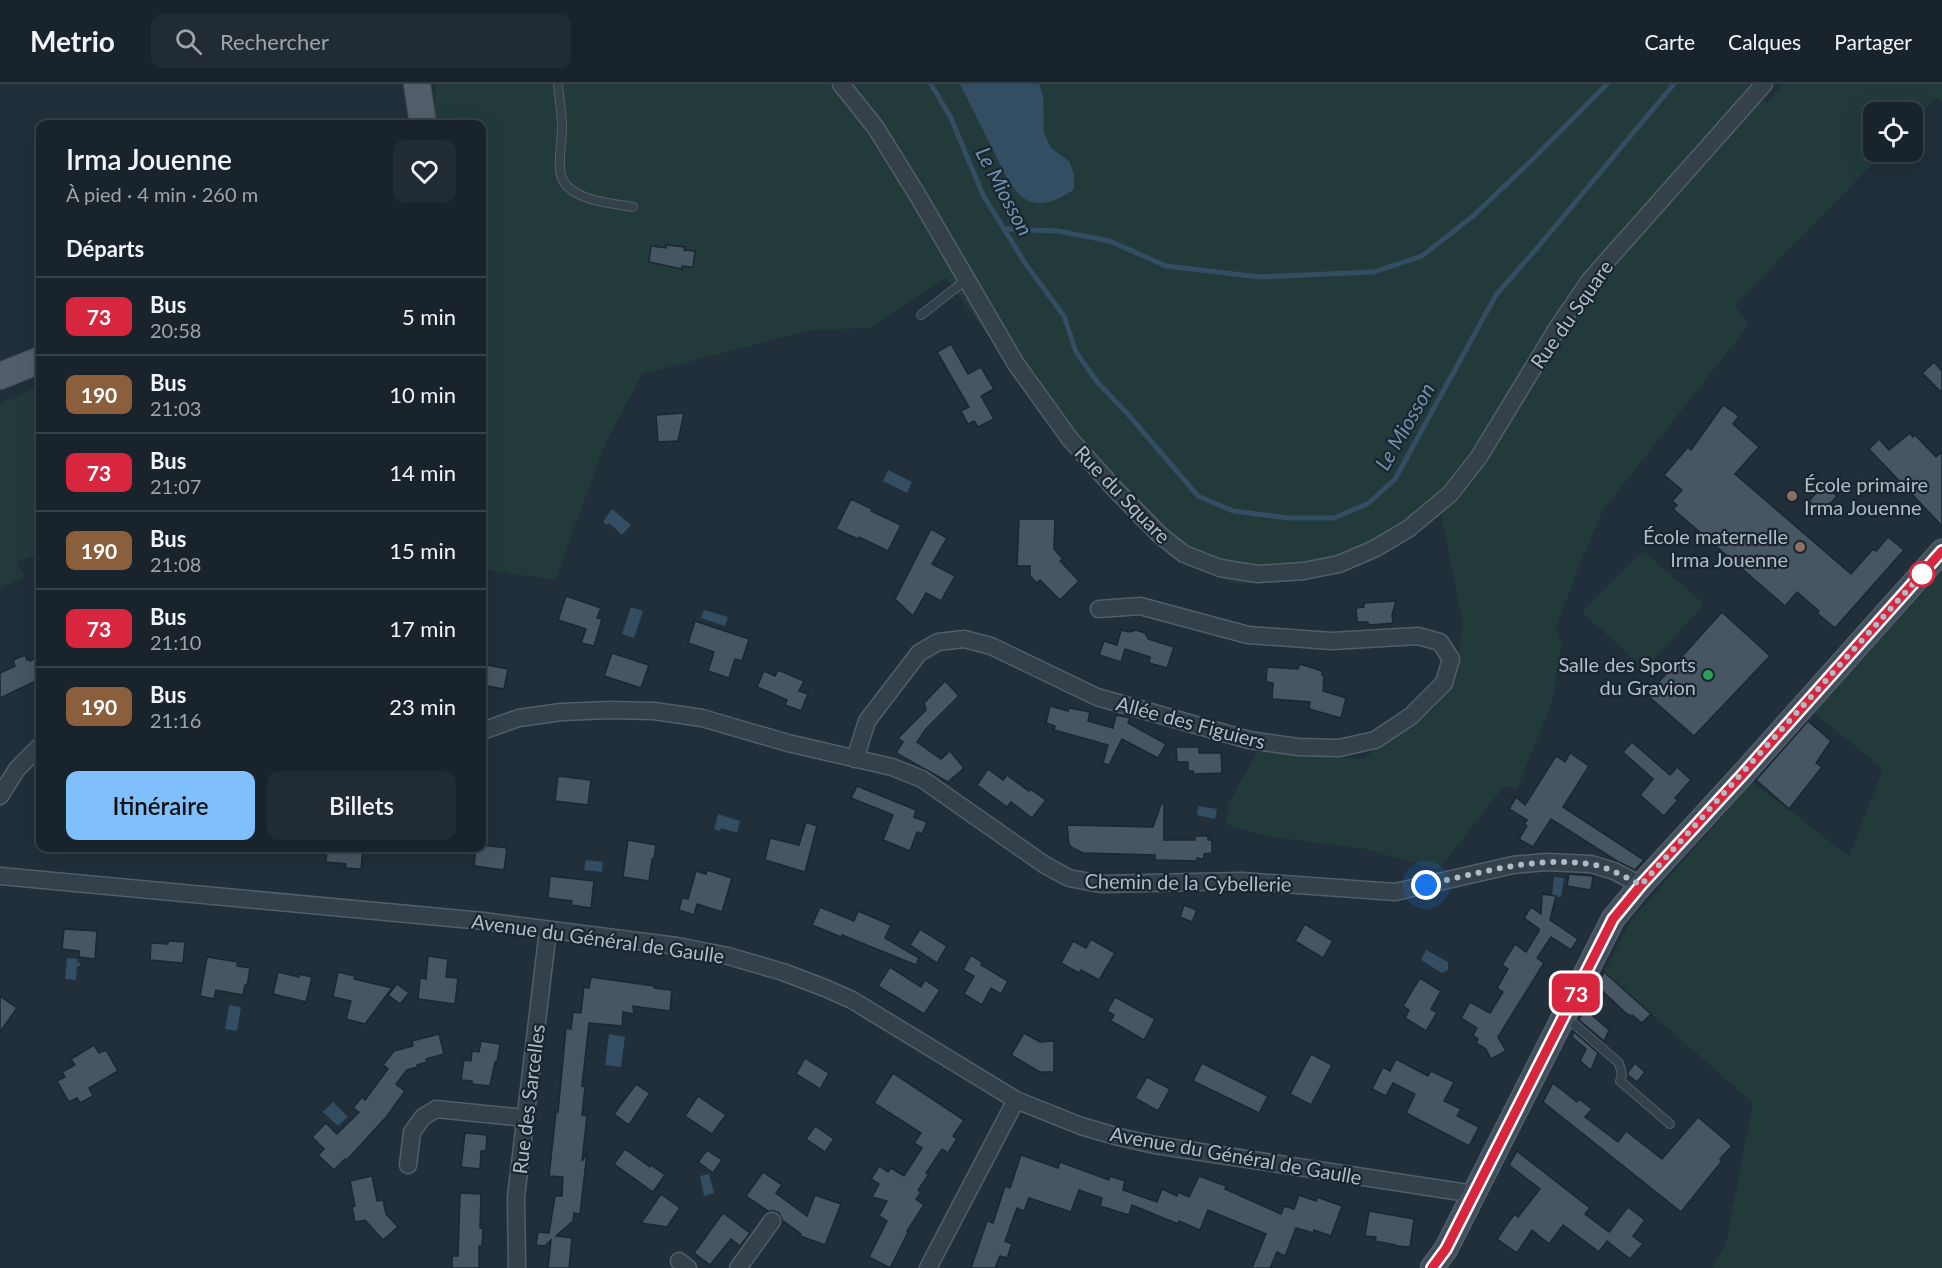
<!DOCTYPE html>
<html lang="fr">
<head>
<meta charset="utf-8">
<style>
	:root { --surface:#18232c; --page:#212b34; --text:#f1f3f6; --muted:#9fa4a9; --line:#364048; --accent:#7ebffc }
	body { margin:0; font-family:Lato,sans-serif; background:var(--page); color:var(--text); height:100vh; display:flex; flex-direction:column; font-size:22px; white-space:nowrap }
	* { box-sizing:border-box; margin:0 }
	p { font-size:20px; color:var(--muted) }
	.icon { flex:none; width:33px; height:33px; fill:none; stroke:currentColor; stroke-width:2; stroke-linecap:round; stroke-linejoin:round }
	.map { position:relative; flex:1; overflow:hidden }
	.side { position:absolute; left:36px; top:36px; width:450px; height:732px; display:flex; flex-direction:column; background:var(--surface); border-radius:12px; box-shadow:0 6px 24px #0002,0 0 0 2px var(--line) }
	.side>* { flex:none }
	.badge { padding:0 12px; border-radius:9px; font-size:21px; line-height:39px }
	.fabs { position:absolute; left:1863px; top:18px; display:grid; gap:12px }
	.fabs a { display:grid; place-items:center; width:60px; height:60px; border-radius:12px; background:var(--surface); box-shadow:0 6px 24px #0002,0 0 0 2px var(--line); font-size:30px }
	.you { position:absolute; width:30px; height:30px; margin:-15px; border:4px solid #fff; border-radius:50%; background:#1a73e8; box-shadow:0 0 0 9px #1a73e833 }
	.map>.badge { position:absolute; translate:-50% -50%; box-shadow:0 0 0 3px #fff }
	h2 { padding:0 30px; font-size:22px; line-height:54px }
	.round { display:grid; place-items:center; flex:none; width:63px; height:63px; border-radius:12px; background:var(--page) }
	.headline { display:flex; align-items:center; justify-content:space-between; height:102px; padding:0 30px }
	h1 { font-size:28px; font-weight:600; line-height:45px }
	.action { display:flex; gap:12px; margin-top:auto; padding:12px 30px }
	.action a { flex:1; height:69px; border-radius:12px; background:var(--accent); color:#111; font-size:24px; font-weight:600; line-height:69px; text-align:center }
	.action a+a { background:var(--page); color:var(--text) }
	ul { padding:0; list-style:none }
	li { display:flex; align-items:center; gap:18px; height:78px; padding:0 30px; border-top:2px solid var(--line) }
	li div { flex:1 }
	li b { display:block; font-size:22px }
	li em { font-style:normal }
	li .badge { min-width:66px; font-weight:700; text-align:center }
	header { display:flex; align-items:center; gap:36px; box-sizing:border-box; height:84px; padding:0 30px; background:var(--surface); border-bottom:2px solid var(--line) }
	header strong { font-size:28px }
	nav { display:flex; gap:33px; margin-inline-start:auto; font-size:21px }
	.search { width:420px; height:54px; background:var(--page); display:flex; align-items:center; gap:15px; box-sizing:border-box; padding:0 21px; border-radius:12px; color:var(--muted); font-size:22px }
	.map>svg:first-child { display:block }
	.green { fill:#223b3a }
	.water { fill:#334d62 }
	.lines { fill:none; stroke-linecap:round; stroke-linejoin:round }
	.stream { stroke:#334d62; stroke-width:5 }
	.building { fill:#465663; stroke:#1b2731; stroke-width:1.5 }
	.lane-casing { stroke:#525e68; stroke-width:10 }
	.street-casing { stroke:#525e68; stroke-width:19 }
	.secondary-casing { stroke:#525e68; stroke-width:25 }
	.primary-casing { stroke:#404c56; stroke-width:28 }
	.lane { stroke:#34404a; stroke-width:8 }
	.street { stroke:#34404a; stroke-width:16 }
	.secondary { stroke:#42505d; stroke-width:22 }
	.primary { stroke:#525f6a; stroke-width:26 }
	.line-casing { stroke:#fff; stroke-width:14 }
	.line { stroke:#d7263d; stroke-width:9 }
	.walk { stroke:#afbbc6; stroke-width:6; stroke-dasharray:0 10.8 }
	.education-dot { fill:#8d6e63; stroke:#19252f; stroke-width:2 }
	.stop-dot { fill:#fff; stroke:#d7263d; stroke-width:3 }
	.leisure-dot { fill:#2e9e5b; stroke:#19252f; stroke-width:2 }
	.labels { text-anchor:middle; dominant-baseline:central; stroke-width:4.5; stroke-linejoin:round; paint-order:stroke }
	.street-label { font-size:20px; fill:#afbbc6; stroke:#19252f }
	.poi-label { font-size:20px; fill:#afbbc6; stroke:#19252f; text-anchor:end }
	.water-label { font-size:21px; font-style:italic; fill:#6e91ab; stroke:#19252f }
</style>
</head>
<body>
<header>
<strong>Metrio</strong>
<div class="search"><svg class="icon" aria-label="search" viewBox="0 0 24 24"><circle cx="10" cy="10" r="6"/><path d="M15 15l6 6"/></svg>Rechercher</div>
<nav><a>Carte</a><a>Calques</a><a>Partager</a></nav>
</header>
<div class="map">
<svg width="1942" height="1184" viewBox="0 0 1942 1184">
	<rect width="100%" height="100%" fill="#202f3a"/>
	<g class="green">
		<polygon points="436,0 1747,0 1767,19 1784,0 1942,0 1942,18 1937,13 1913,38 1912,28 1874,28 1874,68 1884,68 1735,221 1748,242 1603,426 1577,487 1556,544 1562,560 1552,618 1517,705 1504,702 1438,786 1366,765 1266,752 1226,740 1228,721 1257,668 1362,675 1434,625 1456,587 1463,540 1441,430 1396,464 1337,489 1302,497 1236,500 1182,480 1135,441 1068,361 946,194 870,244 811,246 642,290 605,360 555,496 482,485 482,40 434,40"/>
		<polygon points="40,302 40,470 16,478 25,493 0,504 0,319"/>
		<polygon points="1643,467 1704,520 1645,585 1582,528"/>
		<polygon points="1942,486 1942,1184 1712,1184 1726,1160 1753,1019 1604,888 1630,838 1752,698 1849,772 1883,685 1814,629"/>
	</g>
	<g class="water">
		<path d="M960,0h79l4,12 1,37 7,15 18,13 5,13v15c-13,10 -33,20 -49,10 -6,-3 -11,-11 -16,-17z"/>
		<polygon points="888,386 912,398 907,409 883,397"/>
		<polygon points="612,425 631,441 622,451 609,439 607,441 603,438"/>
		<polygon points="631,523 643,527 634,554 622,550"/>
		<polygon points="704,526 728,533 725,542 701,534"/>
		<polygon points="1198,722 1217,725 1215,735 1197,731"/>
		<polygon points="718,730 740,737 737,749 721,744 720,747 714,745"/>
		<polygon points="586,776 603,778 602,788 584,786"/>
		<polygon points="1554,793 1564,794 1561,813 1552,812"/>
		<polygon points="1426,866 1448,878 1448,886 1442,889 1421,876"/>
		<polygon points="67,874 78,875 77,878 80,879 80,882 77,882 76,896 65,895"/>
		<polygon points="229,921 241,923 237,947 225,945"/>
		<polygon points="609,950 625,953 621,983 605,981"/>
		<polygon points="333,1018 348,1033 338,1042 323,1028"/>
		<polygon points="709,1090 714,1109 704,1112 700,1092"/>
	</g>
	<g class="lines">
		<g class="stream">
			<polyline points="931,0 951,34 983,111 1025,179 1064,232 1076,268 1098,299 1126,328 1198,412 1233,427 1289,434 1334,434 1369,419 1395,395 1496,211 1538,163 1674,0"/>
			<polyline points="1004,145 1058,147 1110,157 1166,182 1260,193 1374,188 1422,172 1473,132 1532,76 1607,0"/>
		</g>
	</g>
	<g class="building">
		<polygon points="666,161 685,163 684,166 695,167 693,183 682,182 682,185 649,178 651,162 666,164"/>
		<polygon points="951,260 968,290 981,283 994,305 981,312 994,335 978,343 974,337 968,340 961,327 969,323 937,268"/>
		<polygon points="1934,278 1942,287 1942,309 1922,289"/>
		<polygon points="1723,321 1739,332 1733,340 1759,363 1735,390 1851,490 1873,465 1876,467 1888,453 1904,466 1835,544 1817,529 1819,527 1797,508 1785,522 1673,425 1677,421 1672,417 1682,406 1664,391 1688,363 1691,366"/>
		<polygon points="684,329 678,357 658,358 656,331"/>
		<polygon points="1910,349 1913,353 1915,351 1936,373 1942,368 1942,442 1869,365 1879,355 1889,366"/>
		<polygon points="1823,401 1837,412 1822,429 1809,417"/>
		<polygon points="851,415 872,425 871,427 901,441 888,467 859,453 858,455 836,445"/>
		<polygon points="1019,435 1055,435 1054,465 1063,475 1060,477 1079,497 1060,516 1040,496 1037,499 1030,492 1030,482 1017,482"/>
		<polygon points="931,445 947,454 932,480 955,492 941,517 926,509 913,532 895,515"/>
		<polygon points="566,512 601,524 597,534 602,535 594,562 581,559 586,545 558,536"/>
		<polygon points="1396,517 1392,531 1393,539 1370,541 1367,538 1357,538 1356,524 1364,523 1364,519"/>
		<polygon points="1722,528 1770,572 1694,652 1647,611"/>
		<polygon points="695,537 749,555 742,577 735,575 729,594 708,587 714,568 688,559"/>
		<polygon points="1121,546 1129,548 1136,546 1145,549 1148,555 1174,563 1167,584 1149,579 1150,573 1125,565 1121,578 1099,571 1104,557 1117,561"/>
		<polygon points="612,569 649,581 641,604 604,592"/>
		<polygon points="25,571 27,576 29,575 30,577 40,572 40,595 0,614 0,589 15,582 13,576"/>
		<polygon points="482,580 508,585 504,605 482,601"/>
		<polygon points="1300,580 1322,587 1322,591 1324,592 1323,607 1346,614 1341,634 1309,625 1310,618 1272,615 1273,599 1266,598 1267,583 1298,585"/>
		<polygon points="778,586 804,597 799,607 808,610 801,627 785,621 787,616 757,603 764,587 775,592"/>
		<polygon points="945,597 959,612 926,645 917,658 941,675 950,667 964,684 948,698 896,669 903,658 898,654 926,626 924,619"/>
		<polygon points="1050,622 1068,627 1069,624 1090,628 1088,637 1113,644 1116,631 1130,634 1128,639 1166,660 1158,674 1122,655 1109,681 1103,679 1108,661 1054,646 1055,642 1046,639"/>
		<polygon points="1808,637 1831,657 1816,679 1822,683 1789,725 1756,696"/>
		<polygon points="1632,658 1670,691 1677,683 1691,696 1675,714 1678,716 1664,732 1640,711 1653,695 1623,668"/>
		<polygon points="1176,663 1199,663 1199,669 1221,669 1222,689 1194,690 1193,687 1188,687 1188,678 1177,678"/>
		<polygon points="1570,669 1589,682 1563,723 1644,776 1635,786 1617,777 1551,735 1533,763 1519,755 1527,742 1524,740 1527,736 1509,725 1516,713 1525,721 1556,672 1565,678"/>
		<polygon points="988,685 1003,696 1007,691 1029,707 1030,705 1046,716 1032,734 1011,718 1007,723 977,701"/>
		<polygon points="558,692 591,696 588,721 555,717"/>
		<polygon points="857,702 916,726 914,733 927,738 922,750 917,748 910,767 883,756 893,731 851,714"/>
		<polygon points="1162,718 1164,719 1164,756 1195,756 1195,752 1208,752 1208,756 1212,756 1212,769 1204,770 1204,775 1197,774 1197,777 1155,776 1155,771 1083,769 1071,763 1069,760 1067,741 1153,743"/>
		<polygon points="806,738 817,742 805,788 765,776 770,754 799,761"/>
		<polygon points="628,756 656,761 654,775 652,775 649,797 623,793"/>
		<polygon points="482,761 507,764 504,786 474,782 476,764 482,764"/>
		<polygon points="327,764 363,764 361,785 345,784 346,780 326,778"/>
		<polygon points="707,786 732,794 722,828 697,820 694,831 679,826 682,814 688,815 696,787 706,790"/>
		<polygon points="1569,790 1593,792 1591,806 1567,802"/>
		<polygon points="550,792 594,797 591,824 571,821 572,817 548,814"/>
		<polygon points="1542,810 1556,812 1550,836 1578,855 1571,866 1551,853 1537,874 1544,879 1498,953 1506,967 1491,975 1486,965 1476,959 1478,955 1473,951 1477,944 1461,934 1470,918 1490,929 1503,908 1497,904 1508,885 1502,881 1515,860 1526,868 1539,847 1539,845 1524,834 1531,823 1541,830"/>
		<polygon points="1184,821 1197,826 1192,838 1180,833"/>
		<polygon points="820,823 854,837 858,827 891,841 885,854 919,874 916,881 842,851 841,853 812,841"/>
		<polygon points="1305,840 1333,857 1323,874 1295,857"/>
		<polygon points="64,845 97,847 95,875 79,873 79,867 62,865"/>
		<polygon points="920,845 947,862 937,879 910,861"/>
		<polygon points="1091,855 1115,869 1099,896 1081,886 1079,889 1061,879 1073,857 1086,864"/>
		<polygon points="168,857 185,858 183,879 150,876 151,859 168,860"/>
		<polygon points="971,871 982,878 981,881 1008,897 1001,910 991,904 982,921 964,910 974,892 963,886"/>
		<polygon points="428,872 448,875 446,893 458,894 455,920 418,915 420,894 426,895"/>
		<polygon points="207,873 238,878 237,882 250,884 247,902 245,901 243,911 216,906 214,915 200,912"/>
		<polygon points="890,883 921,903 925,896 940,906 924,930 878,902"/>
		<polygon points="278,888 299,893 299,890 312,893 306,918 273,910"/>
		<polygon points="338,888 355,892 354,895 392,904 365,940 346,935 351,917 333,913"/>
		<polygon points="1604,888 1651,930 1642,939 1632,931 1631,932 1627,930 1597,902"/>
		<polygon points="591,893 654,902 654,904 672,906 670,927 633,922 634,930 623,928 622,942 589,939 582,1002 585,1003 582,1031 587,1032 582,1077 587,1069 580,1130 574,1129 573,1137 556,1152 572,1154 569,1184 548,1184 551,1156 545,1162 536,1161 538,1148 549,1149 555,1112 562,1112 563,1093 549,1092 556,1028 558,1028 566,944 571,945 573,928 581,929 584,903 589,904"/>
		<polygon points="1420,894 1441,907 1431,925 1437,929 1426,947 1405,934 1409,926 1403,922"/>
		<polygon points="397,900 409,909 400,920 388,911"/>
		<polygon points="0,912 17,924 0,948"/>
		<polygon points="1115,913 1155,935 1144,956 1111,937 1114,931 1107,927"/>
		<polygon points="1585,925 1609,946 1604,957 1579,936"/>
		<polygon points="1574,948 1598,969 1591,986 1580,977 1586,965 1572,953"/>
		<polygon points="1024,949 1040,958 1054,957 1054,988 1040,988 1011,971"/>
		<polygon points="439,950 444,970 426,975 427,978 417,981 418,983 407,986 396,1000 405,1007 387,1032 346,1077 345,1075 334,1086 318,1071 324,1065 312,1053 326,1039 337,1050 359,1028 353,1024 362,1013 365,1016 388,985 383,981 394,967 413,962 412,957"/>
		<polygon points="481,957 500,960 497,978 495,978 490,1002 472,1000 472,997 461,996 464,976 471,977 472,967 479,968"/>
		<polygon points="94,961 99,969 106,966 118,987 89,1004 93,1012 80,1019 77,1014 69,1018 57,997 65,993 62,988 75,981 71,975"/>
		<polygon points="1311,970 1332,981 1311,1021 1290,1010"/>
		<polygon points="805,974 829,989 820,1005 796,990"/>
		<polygon points="1396,975 1428,992 1431,987 1454,998 1444,1017 1461,1025 1457,1032 1479,1043 1469,1062 1406,1029 1415,1010 1393,999 1386,1012 1372,1005 1383,983 1390,987"/>
		<polygon points="1202,979 1268,1012 1259,1029 1193,997"/>
		<polygon points="1635,979 1645,988 1637,998 1628,991 1628,988"/>
		<polygon points="893,989 964,1036 953,1052 957,1055 948,1069 942,1065 926,1089 929,1090 918,1106 921,1108 916,1115 924,1121 907,1147 908,1148 890,1184 869,1173 887,1137 879,1132 887,1117 872,1113 879,1100 871,1095 879,1082 888,1088 891,1084 904,1092 922,1064 914,1059 921,1049 874,1019"/>
		<polygon points="1147,993 1170,1005 1158,1027 1135,1014"/>
		<polygon points="1553,999 1577,1018 1579,1015 1592,1025 1585,1033 1618,1058 1626,1047 1662,1075 1698,1033 1732,1062 1720,1075 1722,1077 1681,1128 1543,1018"/>
		<polygon points="636,1000 650,1009 629,1041 614,1030"/>
		<polygon points="698,1012 726,1031 712,1050 685,1032"/>
		<polygon points="815,1042 834,1055 825,1068 806,1055"/>
		<polygon points="465,1049 487,1051 486,1067 481,1067 480,1085 461,1083"/>
		<polygon points="625,1065 650,1083 651,1081 665,1091 653,1108 614,1080"/>
		<polygon points="707,1066 722,1076 713,1089 698,1078"/>
		<polygon points="1517,1067 1590,1124 1585,1130 1609,1148 1628,1123 1645,1136 1633,1152 1643,1160 1630,1175 1607,1157 1599,1168 1563,1141 1549,1160 1532,1146 1517,1169 1497,1155 1510,1136 1515,1130 1518,1133 1540,1105 1509,1081"/>
		<polygon points="1021,1071 1058,1084 1060,1078 1109,1096 1110,1092 1125,1097 1123,1106 1157,1118 1162,1105 1177,1112 1178,1108 1189,1113 1199,1092 1226,1102 1225,1105 1281,1130 1284,1122 1294,1125 1299,1111 1316,1117 1317,1113 1342,1122 1331,1152 1314,1146 1313,1149 1296,1144 1285,1172 1277,1168 1270,1184 1252,1184 1266,1150 1208,1126 1200,1146 1179,1137 1178,1140 1132,1121 1129,1131 1100,1122 1102,1114 1079,1106 1071,1128 1029,1114 1024,1127 1017,1124 1005,1157 1012,1160 1007,1174 1000,1172 995,1184 971,1184 987,1137 993,1139 1005,1102 1010,1104"/>
		<polygon points="763,1088 782,1101 776,1109 807,1132 815,1111 841,1120 825,1161 800,1152 801,1150 782,1136 779,1129 774,1127 768,1127 746,1112"/>
		<polygon points="372,1092 377,1117 383,1116 386,1130 398,1143 383,1156 365,1136 355,1138 352,1123 355,1122 350,1097"/>
		<polygon points="460,1109 481,1110 480,1144 483,1144 482,1162 479,1162 479,1184 452,1184 452,1172 458,1172"/>
		<polygon points="661,1110 680,1124 667,1143 641,1139"/>
		<polygon points="1369,1127 1414,1135 1410,1163 1396,1162 1396,1161 1375,1157 1376,1153 1365,1152"/>
		<polygon points="723,1129 750,1149 740,1162 731,1155 710,1181 694,1169"/>
	</g>
	<g class="lines">
		<g class="lane-casing">
			<g id="lane">
				<path d="M558,0c1,14 4,28 4,42 0,15 -3,29 -2,43 1,31 50,34 73,38"/>
				<polyline points="921,231 966,196"/>
				<polyline points="1566,933 1619,979 1622,991 1620,997 1670,1040"/>
			</g>
		</g>
		<g class="street-casing">
			<g id="street">
				<polyline points="841,0 876,44 918,112 1016,280 1070,355 1114,404 1160,451 1184,470 1220,484 1258,490 1304,487 1339,480 1374,465 1408,445 1450,410 1479,373 1558,243 1590,196 1764,0"/>
				<polyline points="482,647 519,634 561,628 609,626 654,627 702,634 788,659 892,683 922,695 1045,781 1069,794 1101,800 1242,797 1395,808 1513,781 1546,778 1591,780 1614,787 1641,801"/>
				<polyline points="855,675 867,637 919,569 938,558 964,555 991,562 1097,613 1249,656 1298,663 1339,664 1375,656 1411,632 1444,599 1451,575 1440,558 1418,552 1332,557 1248,551 1140,522 1099,525"/>
				<polyline points="0,712 17,685 40,662"/>
				<polyline points="0,792 483,837 677,862 728,872 783,888 825,904 852,916 1016,1016 1081,1042 1119,1053 1155,1061 1474,1110"/>
				<polyline points="408,1081 412,1048 423,1033 436,1025 525,1034"/>
				<polyline points="679,1177 688,1184"/>
				<polyline points="517,1184 516,1113 548,846"/>
				<polyline points="738,1184 772,1137"/>
				<polyline points="928,1184 1016,1016"/>
			</g>
		</g>
		<g class="secondary-casing">
			<polyline id="secondary" points="1432,1184 1446,1165 1613,835 1641,801 1743,690 1942,467"/>
		</g>
		<g class="primary-casing">
			<g id="primary">
				<polyline points="417,0 423,40"/>
				<polyline points="0,292 40,276"/>
			</g>
		</g>
		<use href="#lane" class="lane"/>
		<use href="#street" class="street"/>
		<use href="#secondary" class="secondary"/>
		<use href="#primary" class="primary"/>
	</g>
	<g class="lines">
		<g class="line-casing">
			<polyline id="line" points="1432,1184 1446,1165 1613,835 1641,801 1743,690 1942,467"/>
		</g>
		<use href="#line" class="line"/>
		<path class="walk" d="M1426,801c53,-12 108,-29 164,-21 18,3 35,13 51,21l281,-311"/>
	</g>
	<g class="education-dot">
		<circle cx="1792" cy="412" r="6"/>
		<circle cx="1800" cy="463" r="6"/>
	</g>
	<circle class="stop-dot" cx="1922" cy="490" r="12"/>
	<circle class="leisure-dot" cx="1708" cy="591" r="6"/>
	<g class="labels">
		<g class="street-label">
			<text transform="translate(1571 230) rotate(-55)">Rue du Square</text>
			<text transform="translate(1123 410) rotate(46)">Rue du Square</text>
			<text transform="translate(1191 638) rotate(15)">Allée des Figuiers</text>
			<text transform="translate(1188 798) rotate(1)">Chemin de la Cybellerie</text>
			<text transform="translate(598 854) rotate(8)">Avenue du Général de Gaulle</text>
			<text transform="translate(528 1015) rotate(-83)">Rue des Sarcelles</text>
			<text transform="translate(1236 1071) rotate(10)">Avenue du Général de Gaulle</text>
		</g>
		<g class="poi-label">
			<text x="1804" y="400" text-anchor="start">École primaire<tspan x="1804" dy="23">Irma Jouenne</tspan></text>
			<text x="1788" y="452">École maternelle<tspan x="1788" dy="23">Irma Jouenne</tspan></text>
			<text x="1696" y="580">Salle des Sports<tspan x="1696" dy="23">du Gravion</tspan></text>
		</g>
		<g class="water-label">
			<text transform="translate(1005 107) rotate(62)">Le Miosson</text>
			<text transform="translate(1404 342) rotate(-60)">Le Miosson</text>
		</g>
	</g>
</svg>
<div class="fabs">
<a><svg class="icon" aria-label="locate" viewBox="0 0 24 24"><circle cx="12" cy="12" r="6"/><path d="M12 2v4M12 18v4M2 12h4M18 12h4"/></svg></a>
</div>
<div class="you" style="left:1426px;top:801px"></div>
<b class="badge" style="left:1576px;top:909px;background:#d7263d;color:#fff">73</b>
<section class="side">
<div class="headline"><div><h1>Irma Jouenne</h1><p>À pied · 4 min · 260 m</p></div><a class="round"><svg class="icon" aria-label="heart" viewBox="0 0 24 24"><path d="M12 20l-8-8c-3-5 5-10 8-4 3-6 11-1 8 4z"/></svg></a></div>
<h2>Départs</h2>
<ul>
<li><span class="badge" style="background:#d7263d;color:#fff">73</span><div><b>Bus</b><p>20:58</p></div><em>5 min</em></li>
<li><span class="badge" style="background:#8b5e3c;color:#fff">190</span><div><b>Bus</b><p>21:03</p></div><em>10 min</em></li>
<li><span class="badge" style="background:#d7263d;color:#fff">73</span><div><b>Bus</b><p>21:07</p></div><em>14 min</em></li>
<li><span class="badge" style="background:#8b5e3c;color:#fff">190</span><div><b>Bus</b><p>21:08</p></div><em>15 min</em></li>
<li><span class="badge" style="background:#d7263d;color:#fff">73</span><div><b>Bus</b><p>21:10</p></div><em>17 min</em></li>
<li><span class="badge" style="background:#8b5e3c;color:#fff">190</span><div><b>Bus</b><p>21:16</p></div><em>23 min</em></li>
</ul>
<div class="action"><a>Itinéraire</a><a>Billets</a></div>
</section>
</div>
</body>
</html>
